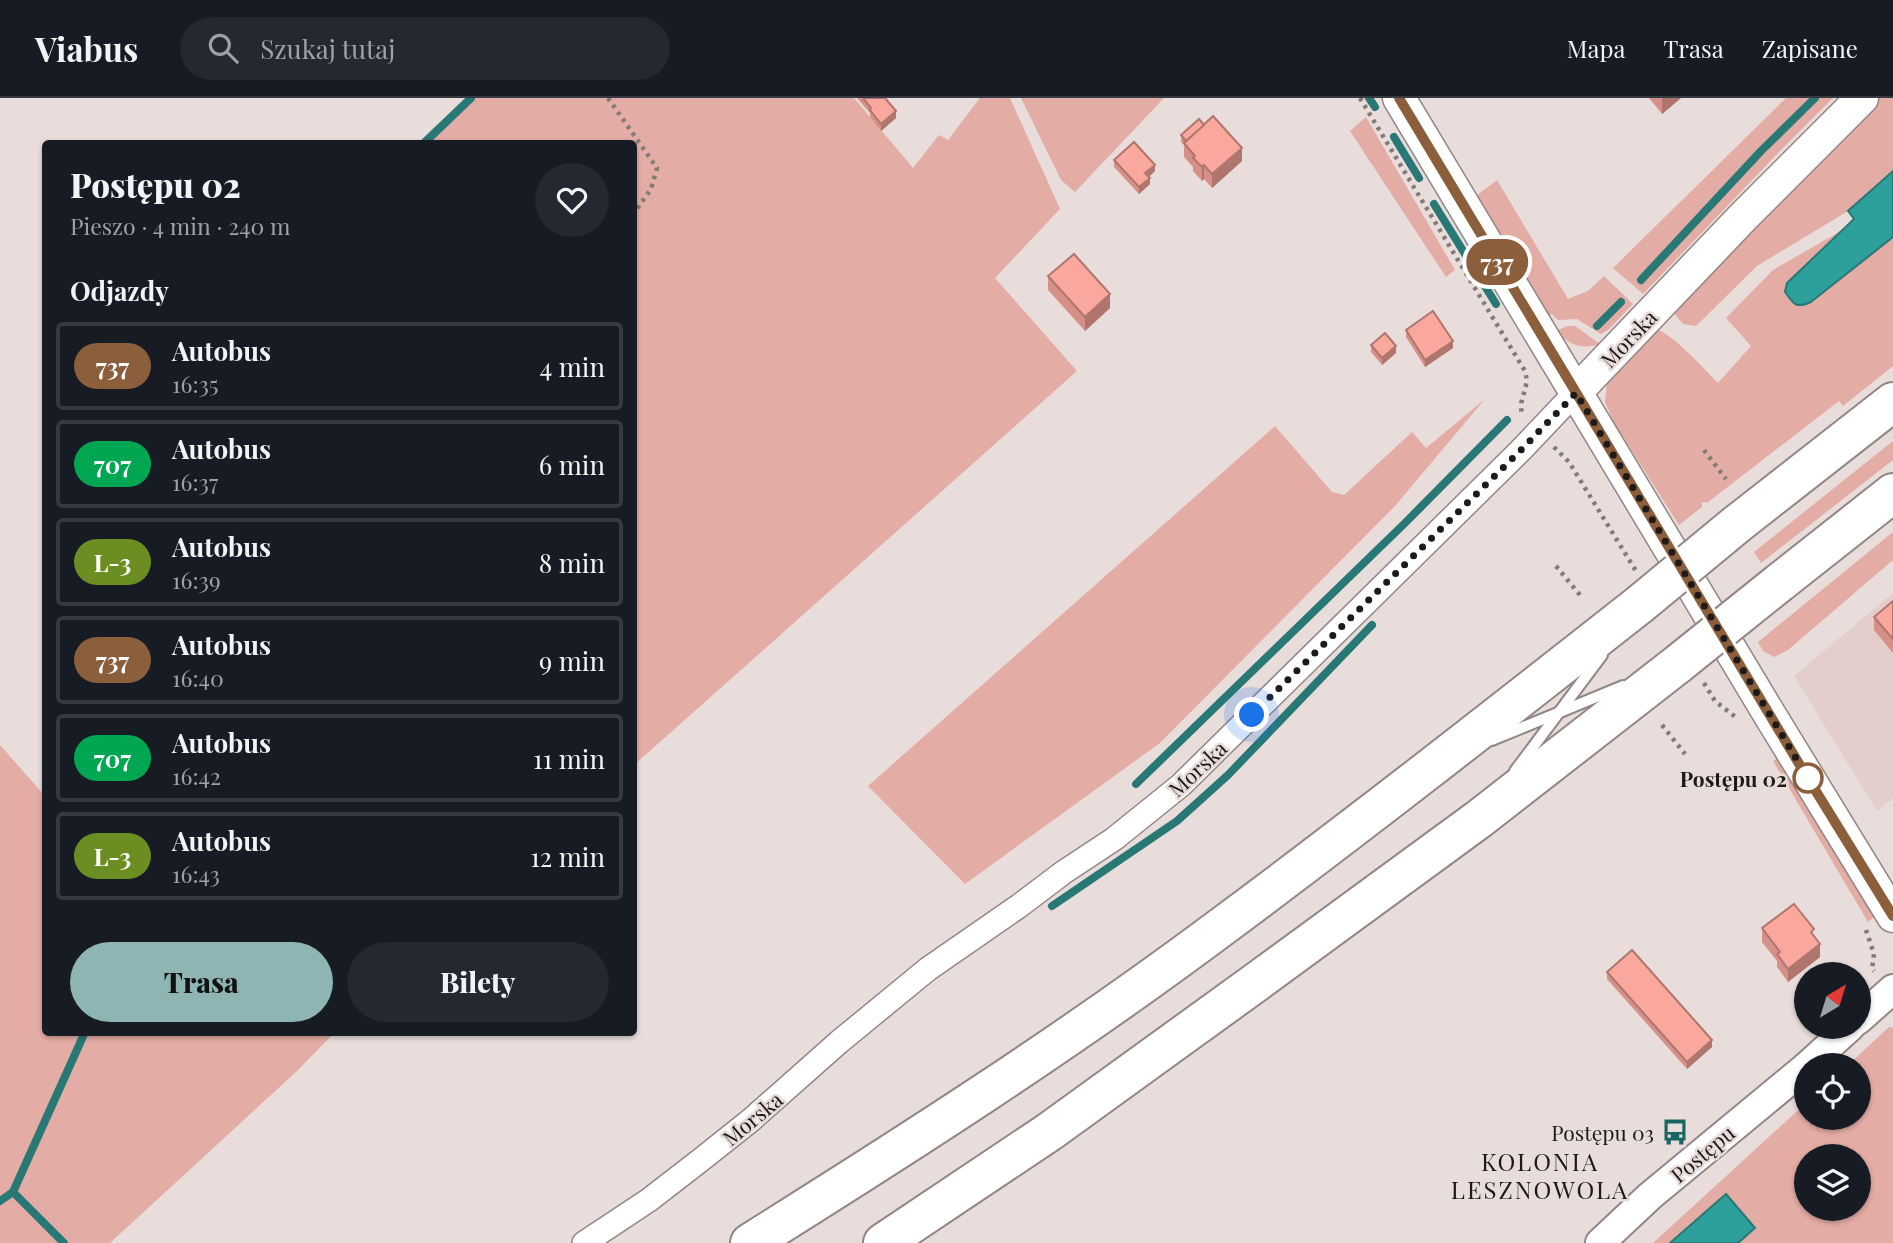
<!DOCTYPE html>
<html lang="pl">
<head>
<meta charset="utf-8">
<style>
	:root { --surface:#171b24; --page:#242831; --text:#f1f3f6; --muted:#9ea1a6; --line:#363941; --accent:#8fb4b4 }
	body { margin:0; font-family:"Playfair Display",serif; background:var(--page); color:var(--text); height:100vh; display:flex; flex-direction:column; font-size:26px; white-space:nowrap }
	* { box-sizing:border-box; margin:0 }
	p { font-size:23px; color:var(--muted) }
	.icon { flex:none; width:38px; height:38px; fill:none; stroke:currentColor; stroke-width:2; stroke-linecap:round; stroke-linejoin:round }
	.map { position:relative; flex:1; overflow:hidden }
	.details { position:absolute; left:42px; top:42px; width:595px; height:896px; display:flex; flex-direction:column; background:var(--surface); border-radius:7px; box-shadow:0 2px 5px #0004 }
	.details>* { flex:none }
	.badge { padding:0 14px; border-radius:23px; font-size:24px; line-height:46px }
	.needle { width:46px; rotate:38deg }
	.tools { position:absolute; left:1794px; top:864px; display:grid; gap:14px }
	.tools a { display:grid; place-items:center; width:77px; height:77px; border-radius:50%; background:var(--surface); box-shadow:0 2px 5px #0004; font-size:35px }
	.you { position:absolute; width:35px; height:35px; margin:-18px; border:5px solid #fff; border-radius:50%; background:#1a73e8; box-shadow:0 0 0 10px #1a73e833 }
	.map>.badge { position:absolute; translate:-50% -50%; box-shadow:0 0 0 4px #fff }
	h2 { padding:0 28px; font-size:26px; line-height:63px }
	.round { display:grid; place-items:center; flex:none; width:74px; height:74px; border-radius:37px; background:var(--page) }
	.overview { display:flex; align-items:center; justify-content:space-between; height:119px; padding:0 28px }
	h1 { font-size:33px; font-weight:800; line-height:52px }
	.button { display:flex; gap:14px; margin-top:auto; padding:14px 28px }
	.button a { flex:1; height:80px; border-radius:42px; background:var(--accent); color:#111; font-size:28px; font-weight:800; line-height:80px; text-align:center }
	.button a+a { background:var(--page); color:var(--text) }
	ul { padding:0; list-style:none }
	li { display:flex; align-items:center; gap:21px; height:88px; margin:0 14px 10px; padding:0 14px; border:4px solid var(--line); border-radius:7px }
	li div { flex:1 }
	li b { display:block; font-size:26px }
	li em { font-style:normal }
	li .badge { min-width:77px; font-weight:700; text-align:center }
	header { display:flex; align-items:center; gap:42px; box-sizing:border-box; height:98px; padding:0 35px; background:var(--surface); border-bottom:2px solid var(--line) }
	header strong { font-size:33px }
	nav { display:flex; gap:38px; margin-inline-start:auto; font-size:24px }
	.search { width:490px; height:63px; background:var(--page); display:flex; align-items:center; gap:18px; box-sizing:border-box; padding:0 24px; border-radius:38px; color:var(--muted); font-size:26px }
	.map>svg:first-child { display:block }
	.built { fill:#e3cecb }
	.green { fill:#e3aca4; fill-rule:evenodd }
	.water { fill:#2da09c; stroke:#287875; stroke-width:2 }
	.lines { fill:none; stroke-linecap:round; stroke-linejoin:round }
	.stream { stroke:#287875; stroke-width:8 }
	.service-casing { stroke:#918684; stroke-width:14 }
	.minor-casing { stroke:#918684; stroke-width:26 }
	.tertiary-casing { stroke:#918684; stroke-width:32 }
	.secondary-casing { stroke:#918684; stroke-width:35 }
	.motorway-casing { stroke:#918684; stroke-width:42 }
	.path { stroke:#827a79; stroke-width:4.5; stroke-dasharray:3.5 5; stroke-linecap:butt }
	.service { stroke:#fff; stroke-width:10 }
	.minor { stroke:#fff; stroke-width:23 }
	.tertiary { stroke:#fff; stroke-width:28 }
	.secondary { stroke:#fff; stroke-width:32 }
	.motorway { stroke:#fff; stroke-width:38 }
	.motorway-bridge-casing { stroke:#918684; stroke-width:42; stroke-linecap:butt }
	.motorway-bridge { stroke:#fff; stroke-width:38 }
	.wall { fill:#d79087 }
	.shaded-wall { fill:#af766e }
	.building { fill:#faa89d; stroke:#af766e; stroke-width:2 }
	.line-casing { stroke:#fff; stroke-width:16 }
	.line { stroke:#8b5e3c; stroke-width:10 }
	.walk { stroke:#1e1a19; stroke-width:7; stroke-dasharray:0 12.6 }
	.stop-dot { fill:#fff; stroke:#8b5e3c; stroke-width:3.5 }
	.labels { text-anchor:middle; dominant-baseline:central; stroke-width:5; stroke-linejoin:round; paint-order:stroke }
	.street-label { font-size:21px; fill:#1e1a19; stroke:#e9dddb }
	.stop-label { font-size:21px; font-weight:bold; fill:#1e1a19; stroke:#e9dddb; text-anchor:end }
	.poi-label { font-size:21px; fill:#1e1a19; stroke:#e9dddb; text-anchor:end }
	.quarter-label { font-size:24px; letter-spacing:2px; fill:#1e1a19; stroke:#e9dddb }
</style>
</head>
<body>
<header>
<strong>Viabus</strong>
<div class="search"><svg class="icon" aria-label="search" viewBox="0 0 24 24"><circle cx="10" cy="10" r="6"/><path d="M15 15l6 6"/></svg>Szukaj tutaj</div>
<nav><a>Mapa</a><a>Trasa</a><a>Zapisane</a></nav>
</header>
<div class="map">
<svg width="1893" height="1145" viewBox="0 0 1893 1145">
	<rect width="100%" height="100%" fill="#e9dddb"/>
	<polygon class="built" points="1893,495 1893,700 1877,713 1794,578"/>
	<g class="green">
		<polygon points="468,0 854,0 913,70 939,37 948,42 980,0 1010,0 1060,111 995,180 1077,273 634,667 634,46 419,46"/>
		<polygon points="1021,0 1164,0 1075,94 1061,82"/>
		<polygon points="1786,0 1833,0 1780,53 1643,196 1613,170"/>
		<polygon points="1875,0 1893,0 1893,73 1848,113 1757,168 1696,228 1683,226 1674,215 1676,210"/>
		<polygon points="1366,19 1455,172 1446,179 1350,33"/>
		<polygon points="1497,82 1568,201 1588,193 1604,178 1633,206 1608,232 1601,236 1577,221 1558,222 1552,216 1547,219 1476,98"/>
		<path d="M1844,131l-57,54 14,23 10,-4 82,-65v129l-50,40 -4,-5 -132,102 -3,-1 -2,1v4l-23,18 -65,-102 -9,-21 2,-19 48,-55c19,7 48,40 63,55l33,-37 -25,-28 47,-48z"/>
		<path d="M1567,228h8l25,18c-18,6 -31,1 -44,-13z"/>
		<polygon points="1485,301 1395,408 1160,645 965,786 868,688 1275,328 1332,394 1344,397 1412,334 1426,350"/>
		<polygon points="1893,343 1893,362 1761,465 1754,454"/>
		<polygon points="1893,434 1893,462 1788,552 1774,559 1763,553 1758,544"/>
		<polygon points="0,647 45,698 46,934 334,935 296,974 110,1145 0,1145"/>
		<polygon points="1781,658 1876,817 1868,824 1773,663"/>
		<path d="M1889,929l4,1v215h-240l153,-140v15h52v-52h-11zM1806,1059h52v52h-52z"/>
	</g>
	<g class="water">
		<path d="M1893,73v66l-82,65c-16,7 -17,2 -26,-10l2,-9 67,-64 -6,-8z"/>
		<polygon points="1726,1096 1755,1130 1738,1145 1670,1145"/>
	</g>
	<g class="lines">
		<g class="stream">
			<polyline points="1369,0 1375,9"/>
			<polyline points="1394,39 1419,80"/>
			<polyline points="423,46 471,0"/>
			<polyline points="1434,106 1496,206"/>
			<polyline points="1641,182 1761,53 1815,0"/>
			<polyline points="1597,228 1621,204"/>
			<polyline points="1136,686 1405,425 1507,322"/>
			<polyline points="1052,808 1177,723 1228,677 1372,527"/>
			<polyline points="13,1094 64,1145"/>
			<polyline points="0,1103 13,1094 85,934"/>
		</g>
		<g class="service-casing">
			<g id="service">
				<polyline points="1492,642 1623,588"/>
				<polyline points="1515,673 1602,557"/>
			</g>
		</g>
		<g class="minor-casing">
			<polyline id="minor" points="584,1145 649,1102 702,1061 751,1022 839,944 928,871 1019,808 1064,774 1114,741 1181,687 1520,353 1576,294"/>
		</g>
		<g class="tertiary-casing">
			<g id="tertiary">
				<polyline points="1858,922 1893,891"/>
				<polyline points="1807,968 1850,929"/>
				<polyline points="1600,1145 1650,1098 1806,969"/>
			</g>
		</g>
		<g class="secondary-casing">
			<g id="secondary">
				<polyline points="1399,0 1771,619 1893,818"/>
				<polyline points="1576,294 1744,118 1862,0"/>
			</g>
		</g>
		<g class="motorway-casing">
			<g id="motorway">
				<polyline points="1737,426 1893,304"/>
				<polyline points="1779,485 1893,395"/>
				<path d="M750,1145c158,-99 316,-200 466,-312 143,-106 283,-216 423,-326"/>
				<polyline points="883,1145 1049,1034 1255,885 1479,721 1678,566"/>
			</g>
		</g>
		<g class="path">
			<polyline points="608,0 657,70 651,91 634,115"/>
			<path d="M1360,0l165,273c6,19 -9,27 -2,45"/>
			<polyline points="1554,349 1569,364 1636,473"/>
			<polyline points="1704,352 1726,381"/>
			<polyline points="1556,468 1580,497"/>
			<polyline points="1704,585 1715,603 1738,621"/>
			<polyline points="1662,627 1685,656"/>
			<polyline points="1866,832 1874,856 1872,871 1874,873"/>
		</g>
		<use href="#service" class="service"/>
		<use href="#minor" class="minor"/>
		<use href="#tertiary" class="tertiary"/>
		<use href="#secondary" class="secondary"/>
		<use href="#motorway" class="motorway"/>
		<g class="motorway-bridge-casing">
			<g id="motorway-bridge">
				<polyline points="1639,507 1737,426"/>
				<polyline points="1678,566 1779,485"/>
			</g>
		</g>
		<use href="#motorway-bridge" class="motorway-bridge"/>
	</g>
	<g class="wall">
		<polygon points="857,0 885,0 896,20 881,33 870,19 870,15"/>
		<polygon points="1649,0 1681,0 1662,16"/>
		<polygon points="1181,37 1242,63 1212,90 1204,81 1202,83 1193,73 1193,69 1184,59 1184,47 1181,44"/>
		<polygon points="1114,62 1155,73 1149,79 1150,86 1139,96 1114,69"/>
		<polygon points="1048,178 1110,210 1085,233 1048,192"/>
		<polygon points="1406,232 1453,250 1425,269 1406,239"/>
		<polygon points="1371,247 1396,255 1382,267 1371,254"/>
		<polygon points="1893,503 1893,555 1874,532 1874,519"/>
		<polygon points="1762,830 1814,838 1820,859 1788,884 1777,869 1777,863 1762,844"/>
		<polygon points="1607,874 1712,949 1687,971 1607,881"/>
	</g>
	<g class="shaded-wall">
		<polygon points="1662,0 1681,0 1662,16"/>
		<polygon points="896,13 896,20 881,33 881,26"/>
		<polygon points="1242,50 1242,63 1212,90 1212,76"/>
		<polygon points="1155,67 1155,73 1145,82 1145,75"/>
		<polygon points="1204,67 1204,81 1202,83 1202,69"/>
		<polygon points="1150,80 1150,86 1139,96 1139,89"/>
		<polygon points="1110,196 1110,210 1085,233 1085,219"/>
		<polygon points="1453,243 1453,250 1425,269 1425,262"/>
		<polygon points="1396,248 1396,255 1382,267 1382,260"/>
		<polygon points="1820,846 1820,859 1788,884 1788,871"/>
		<polygon points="1712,942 1712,949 1687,971 1687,964"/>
	</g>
	<g class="building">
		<polygon points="863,0 885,0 896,13 881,26 870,12 871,10"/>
		<polygon points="1213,18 1242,50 1212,76 1204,67 1202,69 1193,60 1195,58 1184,45"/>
		<polygon points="1199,21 1204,27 1186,43 1181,37"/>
		<polygon points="1134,44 1155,67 1145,75 1150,80 1139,89 1114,62"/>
		<polygon points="1074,156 1110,196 1085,219 1048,178"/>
		<polygon points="1433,213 1453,243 1425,262 1406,232"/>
		<polygon points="1385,235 1396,248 1382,260 1371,247"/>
		<polygon points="1893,503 1893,541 1874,519"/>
		<polygon points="1794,806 1814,831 1811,834 1820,846 1788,871 1777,856 1780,854 1762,830"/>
		<polygon points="1632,852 1712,942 1687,964 1607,874"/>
	</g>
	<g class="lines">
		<g class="line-casing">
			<polyline id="line" points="1399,0 1801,669 1893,818"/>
		</g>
		<use href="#line" class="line"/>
		<polyline class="walk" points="1252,617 1520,353 1576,295 1808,680"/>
	</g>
	<defs>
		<g id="bus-bare" transform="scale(2.1)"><path d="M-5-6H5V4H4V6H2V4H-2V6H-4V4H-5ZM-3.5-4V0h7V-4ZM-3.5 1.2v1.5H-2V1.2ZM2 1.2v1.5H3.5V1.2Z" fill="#186663" stroke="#e9dddb" stroke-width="2.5" paint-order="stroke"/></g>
	</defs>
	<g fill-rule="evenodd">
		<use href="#bus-bare" x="1675" y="1034"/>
	</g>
	<circle class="stop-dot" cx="1808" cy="680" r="14"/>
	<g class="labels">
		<g class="street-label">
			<text transform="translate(1628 240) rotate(-46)">Morska</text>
			<text transform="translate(1197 670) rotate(-43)">Morska</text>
			<text transform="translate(752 1020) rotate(-40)">Morska</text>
			<text transform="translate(1702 1055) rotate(-40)">Postępu</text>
		</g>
		<g class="stop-label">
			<text x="1787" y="680">Postępu 02</text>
		</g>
		<g class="poi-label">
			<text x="1654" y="1034">Postępu 03</text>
		</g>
		<g class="quarter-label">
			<text x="1540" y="1063">KOLONIA<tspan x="1540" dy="28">LESZNOWOLA</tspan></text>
		</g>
	</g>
</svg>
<div class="tools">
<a><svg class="needle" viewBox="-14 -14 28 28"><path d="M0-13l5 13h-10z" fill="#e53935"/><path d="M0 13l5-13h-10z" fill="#9ea1a6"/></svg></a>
<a><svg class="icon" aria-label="locate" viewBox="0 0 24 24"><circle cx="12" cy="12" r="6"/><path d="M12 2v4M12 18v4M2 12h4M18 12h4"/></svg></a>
<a><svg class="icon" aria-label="layers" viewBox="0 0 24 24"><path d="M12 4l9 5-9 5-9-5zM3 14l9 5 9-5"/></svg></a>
</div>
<div class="you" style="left:1252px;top:617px"></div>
<b class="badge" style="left:1497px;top:164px;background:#8b5e3c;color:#fff">737</b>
<section class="details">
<div class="overview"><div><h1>Postępu 02</h1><p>Pieszo · 4 min · 240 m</p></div><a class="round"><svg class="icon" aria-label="heart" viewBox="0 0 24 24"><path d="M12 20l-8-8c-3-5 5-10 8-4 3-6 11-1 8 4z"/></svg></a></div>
<h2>Odjazdy</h2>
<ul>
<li><span class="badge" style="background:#8b5e3c;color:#fff">737</span><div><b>Autobus</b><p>16:35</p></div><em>4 min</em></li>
<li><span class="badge" style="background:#00a651;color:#fff">707</span><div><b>Autobus</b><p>16:37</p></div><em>6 min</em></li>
<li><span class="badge" style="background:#6b8e23;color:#fff">L-3</span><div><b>Autobus</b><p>16:39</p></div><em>8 min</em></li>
<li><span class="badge" style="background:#8b5e3c;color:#fff">737</span><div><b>Autobus</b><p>16:40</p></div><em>9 min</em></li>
<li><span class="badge" style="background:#00a651;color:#fff">707</span><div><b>Autobus</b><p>16:42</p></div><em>11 min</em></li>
<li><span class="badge" style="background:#6b8e23;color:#fff">L-3</span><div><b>Autobus</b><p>16:43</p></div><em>12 min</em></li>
</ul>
<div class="button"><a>Trasa</a><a>Bilety</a></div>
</section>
</div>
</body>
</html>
